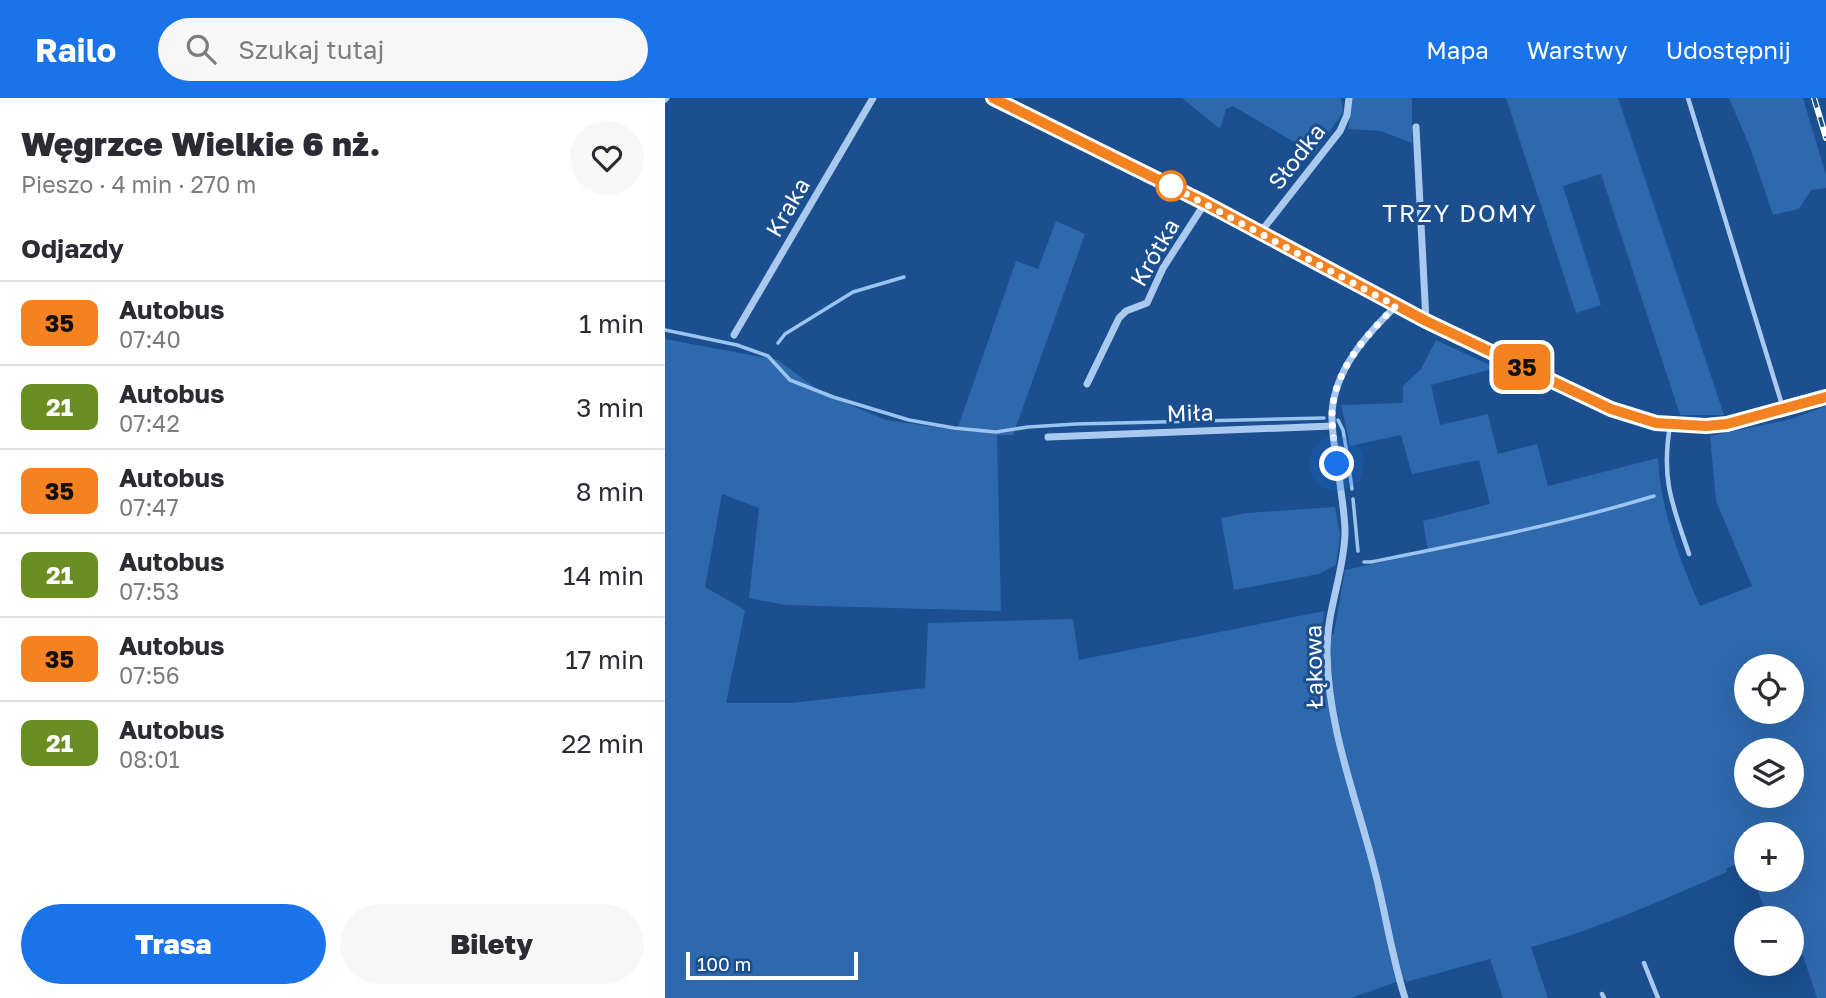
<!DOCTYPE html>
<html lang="pl">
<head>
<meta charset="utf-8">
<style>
	:root { --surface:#fff; --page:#f7f7f7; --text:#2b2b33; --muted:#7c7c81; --line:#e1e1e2; --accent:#1a73e8 }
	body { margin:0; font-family:"Golos Text",sans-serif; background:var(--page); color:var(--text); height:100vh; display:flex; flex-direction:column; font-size:26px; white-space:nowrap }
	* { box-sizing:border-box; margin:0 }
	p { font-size:23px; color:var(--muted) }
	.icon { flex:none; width:38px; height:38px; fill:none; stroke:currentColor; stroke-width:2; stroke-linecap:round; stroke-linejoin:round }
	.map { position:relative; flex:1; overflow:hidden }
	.panel { display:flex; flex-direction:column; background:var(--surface); width:665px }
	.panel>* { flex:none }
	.badge { padding:0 14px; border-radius:10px; font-size:24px; line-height:46px }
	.controls { position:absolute; left:1069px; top:556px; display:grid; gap:14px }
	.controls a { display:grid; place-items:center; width:70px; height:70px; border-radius:50%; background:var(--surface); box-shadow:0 7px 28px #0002; font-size:35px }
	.scale { position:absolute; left:21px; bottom:18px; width:172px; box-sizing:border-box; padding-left:7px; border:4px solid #fff; border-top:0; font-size:19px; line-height:24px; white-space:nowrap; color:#fff; -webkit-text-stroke:5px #1b4f8f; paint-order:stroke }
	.you { position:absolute; width:35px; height:35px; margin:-18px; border:5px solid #fff; border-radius:50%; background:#1a73e8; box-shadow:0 0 0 10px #1a73e833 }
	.map>.badge { position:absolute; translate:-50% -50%; box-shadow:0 0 0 4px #fff }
	h2 { padding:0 21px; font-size:26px; line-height:63px }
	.round { display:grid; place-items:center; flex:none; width:74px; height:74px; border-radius:37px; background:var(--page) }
	.head { display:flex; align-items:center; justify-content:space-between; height:119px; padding:0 21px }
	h1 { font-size:33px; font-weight:800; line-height:52px }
	.cta { display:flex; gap:14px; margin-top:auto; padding:14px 21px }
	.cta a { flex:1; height:80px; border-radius:42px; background:var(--accent); color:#fff; font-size:28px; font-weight:800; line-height:80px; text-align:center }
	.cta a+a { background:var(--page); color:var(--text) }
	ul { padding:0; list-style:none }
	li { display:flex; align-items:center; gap:21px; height:84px; padding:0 21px; border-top:2px solid var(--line) }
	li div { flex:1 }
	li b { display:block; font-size:26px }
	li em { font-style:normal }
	li .badge { min-width:77px; font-weight:700; text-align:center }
	header { display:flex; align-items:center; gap:42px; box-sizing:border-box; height:98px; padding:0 35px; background:var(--accent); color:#fff }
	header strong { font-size:33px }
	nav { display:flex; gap:38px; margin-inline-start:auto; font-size:24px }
	.search { width:490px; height:63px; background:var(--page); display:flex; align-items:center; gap:18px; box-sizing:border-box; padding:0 24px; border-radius:38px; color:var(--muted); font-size:26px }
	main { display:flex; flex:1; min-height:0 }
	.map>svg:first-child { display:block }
	.green { fill:#2e69ad; fill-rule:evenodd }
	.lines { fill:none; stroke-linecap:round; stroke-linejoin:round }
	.stream { stroke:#9cc4f0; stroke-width:3.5 }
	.lane { stroke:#a9c9ee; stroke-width:4.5 }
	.street { stroke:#a9c9ee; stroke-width:7 }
	.secondary { stroke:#d6e6fa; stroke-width:12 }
	.rail-casing { stroke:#fff; stroke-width:6 }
	.rail { stroke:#1b4f8f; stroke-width:3.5; stroke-dasharray:10; stroke-linecap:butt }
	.line-casing { stroke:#fff; stroke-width:16 }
	.line { stroke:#f58220; stroke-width:10 }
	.walk { stroke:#fff; stroke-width:7; stroke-dasharray:0 12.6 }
	.stop-dot { fill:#fff; stroke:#f58220; stroke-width:3.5 }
	.labels { text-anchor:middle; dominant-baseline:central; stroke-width:6; stroke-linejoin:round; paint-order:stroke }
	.street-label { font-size:23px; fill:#fff; stroke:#1b4f8f }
	.neighbourhood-label { font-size:24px; letter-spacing:2px; fill:#fff; stroke:#1b4f8f }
</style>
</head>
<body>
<header>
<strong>Railo</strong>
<div class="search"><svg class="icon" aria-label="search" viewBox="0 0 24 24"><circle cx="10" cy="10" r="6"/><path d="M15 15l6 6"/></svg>Szukaj tutaj</div>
<nav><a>Mapa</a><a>Warstwy</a><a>Udostępnij</a></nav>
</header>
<main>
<section class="panel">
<div class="head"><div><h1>Węgrzce Wielkie 6 nż.</h1><p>Pieszo · 4 min · 270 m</p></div><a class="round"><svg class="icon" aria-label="heart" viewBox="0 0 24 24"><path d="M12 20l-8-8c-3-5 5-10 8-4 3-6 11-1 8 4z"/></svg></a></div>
<h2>Odjazdy</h2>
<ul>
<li><span class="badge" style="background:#f58220;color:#111">35</span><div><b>Autobus</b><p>07:40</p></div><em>1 min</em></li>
<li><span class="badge" style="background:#6b8e23;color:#fff">21</span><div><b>Autobus</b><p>07:42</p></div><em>3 min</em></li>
<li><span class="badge" style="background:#f58220;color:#111">35</span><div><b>Autobus</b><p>07:47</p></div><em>8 min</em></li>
<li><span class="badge" style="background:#6b8e23;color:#fff">21</span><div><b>Autobus</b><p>07:53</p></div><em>14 min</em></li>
<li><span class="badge" style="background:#f58220;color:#111">35</span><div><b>Autobus</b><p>07:56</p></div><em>17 min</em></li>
<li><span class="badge" style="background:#6b8e23;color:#fff">21</span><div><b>Autobus</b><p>08:01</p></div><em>22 min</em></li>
</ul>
<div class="cta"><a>Trasa</a><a>Bilety</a></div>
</section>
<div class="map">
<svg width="1161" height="900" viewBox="0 0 1161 900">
	<rect width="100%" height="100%" fill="#1b4f8f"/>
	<g class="green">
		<polygon points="517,0 676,0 678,14 649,56 568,8 561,11 555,31"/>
		<polygon points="687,0 747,0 747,45 716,33 683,31"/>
		<polygon points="841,0 953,0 1059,317 1015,317 936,76 898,88 936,207 911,215"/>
		<polygon points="1064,0 1138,0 1161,77 1161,90 1146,92 1134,111 1108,117 1085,49"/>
		<path d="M391,123l29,13 -72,201h-16l4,176 -216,-6 -36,-7 10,-90 -37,-14 -17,93 40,23 -19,93h65l134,-15 3,-65 145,-4 6,41 245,-49 -3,34 13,-12 11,-63 83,-18 -5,-31 67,-17 -11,-44 -67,14 -11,-39 -51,11 -9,-41 62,-2v-17l18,-17 15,-29 60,28 -65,17 9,40 48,-11 10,40 39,-10 11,42 110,-28c2,50 22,103 42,148l52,-20 -36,-85 -6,-65 81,-17 35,-13v592h-9l-21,-63h-4v-16h-23l-16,-39h39v-45h-45l-1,32 -3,-6 -17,8 1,3c-65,28 -128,57 -196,75l17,51h-45l-13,-39 -84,23 -1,-3 -54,19h-686v-659l113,21 44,33 64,27 71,10 59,-169 22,8zM1082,569h45v45h-45zM1082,653h45v45h-45z"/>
		<polygon points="670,409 675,437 671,467 654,476 569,492 556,420 582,415"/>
	</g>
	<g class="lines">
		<g class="stream">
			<polyline points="0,232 72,247 103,258 125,282 168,299 244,322 289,330 331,334 363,329 411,326 659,320"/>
			<polyline points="113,245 120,236 188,194 239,179"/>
			<polyline points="673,322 678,332 683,361"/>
			<polyline points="685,376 687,391"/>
			<polyline points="688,401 693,453"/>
			<path d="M699,464h7c95,-19 191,-38 283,-66"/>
		</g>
		<g class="lane">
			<polyline points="1023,0 1118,310"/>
			<path d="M1005,328c-9,53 2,78 19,128"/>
			<polyline points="979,865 993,900"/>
			<polyline points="937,896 939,900"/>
		</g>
		<g class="street">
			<polyline points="0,1 1,0"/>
			<polyline points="751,29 761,223"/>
			<polyline points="595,135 675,33 682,17 684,0"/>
			<path d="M731,208c-29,28 -61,63 -64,106 -1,21 4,43 7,63 2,19 6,39 6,58 -1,41 -19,79 -18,120 1,74 28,141 46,211 12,45 18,90 32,134"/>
			<polyline points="69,237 208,0"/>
			<polyline points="422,286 454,220 461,213 482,205 498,170 540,105"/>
			<polyline points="383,339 667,328"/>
		</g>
		<polyline class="secondary" points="328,0 540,105 761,223 962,317 1005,327 1041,328 1062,326 1161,299"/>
		<g class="rail-casing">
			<polyline id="rail" points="1149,0 1161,40"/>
		</g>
		<use href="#rail" class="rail"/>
	</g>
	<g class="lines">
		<g class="line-casing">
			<polyline id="line" points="328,0 540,105 761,223 946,311 991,325 1041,328 1062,326 1161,299"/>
		</g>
		<use href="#line" class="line"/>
		<path class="walk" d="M506,88l-9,-5 234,125c-30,29 -63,65 -64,109 0,16 3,33 5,49"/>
	</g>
	<circle class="stop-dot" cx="506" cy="88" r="14"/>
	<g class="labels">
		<g class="street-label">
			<text transform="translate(631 58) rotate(-52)">Słodka</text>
			<text transform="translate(122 109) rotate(-60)">Kraka</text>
			<text transform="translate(489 154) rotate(-60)">Krótka</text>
			<text transform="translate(525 314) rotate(-2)">Miła</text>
			<text transform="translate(648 569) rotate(-91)">Łąkowa</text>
		</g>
		<g class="neighbourhood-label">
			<text x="795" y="114">TRZY DOMY</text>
		</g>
	</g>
</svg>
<div class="controls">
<a><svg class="icon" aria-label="locate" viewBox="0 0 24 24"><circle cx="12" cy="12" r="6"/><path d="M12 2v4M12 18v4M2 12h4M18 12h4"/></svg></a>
<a><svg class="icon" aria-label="layers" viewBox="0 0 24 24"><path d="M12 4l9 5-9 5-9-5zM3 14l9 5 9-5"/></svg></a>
<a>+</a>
<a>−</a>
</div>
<div class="scale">100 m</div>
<div class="you" style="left:672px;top:366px"></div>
<b class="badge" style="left:857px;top:269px;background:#f58220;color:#111">35</b>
</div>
</main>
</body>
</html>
